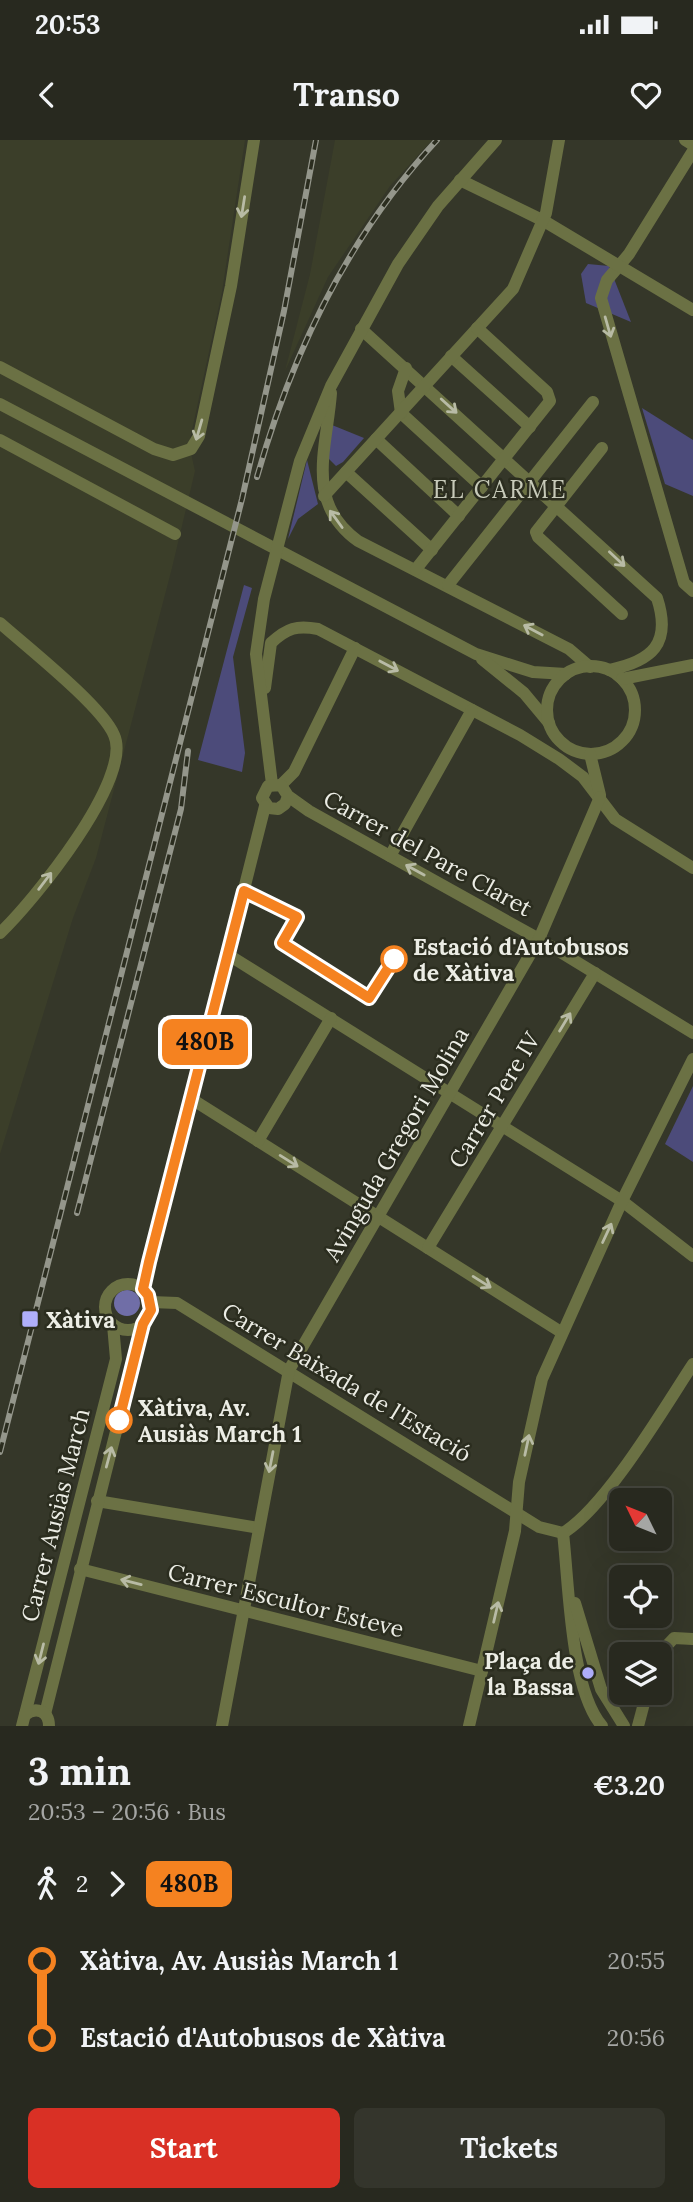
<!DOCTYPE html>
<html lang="en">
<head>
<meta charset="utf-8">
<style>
	:root { --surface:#28291f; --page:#34352c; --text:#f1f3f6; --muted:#a5a6a4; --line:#44453d; --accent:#d93025 }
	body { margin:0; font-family:Lora,serif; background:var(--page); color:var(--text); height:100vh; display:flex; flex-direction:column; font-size:26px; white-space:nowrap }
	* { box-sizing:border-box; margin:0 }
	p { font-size:23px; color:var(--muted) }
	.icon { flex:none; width:38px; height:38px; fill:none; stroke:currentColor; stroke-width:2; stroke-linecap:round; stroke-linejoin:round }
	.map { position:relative; height:1586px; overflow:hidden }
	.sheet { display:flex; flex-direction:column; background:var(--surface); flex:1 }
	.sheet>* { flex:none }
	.badge { padding:0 14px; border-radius:10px; font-size:24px; line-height:46px }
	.needle { width:46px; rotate:313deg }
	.buttons { position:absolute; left:609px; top:1348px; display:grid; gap:14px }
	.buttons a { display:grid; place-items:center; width:63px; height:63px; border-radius:10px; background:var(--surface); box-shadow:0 7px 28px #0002,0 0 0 2px var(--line); font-size:35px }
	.map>.badge { position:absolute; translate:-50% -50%; box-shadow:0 0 0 4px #fff }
	.legs { display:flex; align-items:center; gap:10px; height:77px; padding:0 28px; font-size:23px }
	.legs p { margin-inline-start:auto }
	.headline { display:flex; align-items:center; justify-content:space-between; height:119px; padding:0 28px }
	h1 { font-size:38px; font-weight:700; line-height:52px }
	.button { display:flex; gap:14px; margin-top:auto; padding:14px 28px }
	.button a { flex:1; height:80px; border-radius:10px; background:var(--accent); color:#fff; font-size:28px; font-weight:700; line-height:80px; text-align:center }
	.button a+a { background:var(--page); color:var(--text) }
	ul { padding:0 28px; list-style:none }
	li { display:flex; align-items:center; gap:24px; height:77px; font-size:26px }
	li i { display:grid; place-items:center; width:10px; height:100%; margin:0 9px; background:currentColor }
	li i::after { content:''; width:18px; height:18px; margin:-9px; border:5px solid; border-radius:50%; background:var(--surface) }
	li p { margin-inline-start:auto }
	li:first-child i { background:linear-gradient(#0000 50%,currentColor 0) }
	li:last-child i { background:linear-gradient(currentColor 50%,#0000 0) }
	.status { display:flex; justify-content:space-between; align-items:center; height:49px; padding:0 35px; background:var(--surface); direction:ltr }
	.status svg { height:19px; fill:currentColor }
	header { display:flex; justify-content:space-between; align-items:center; height:91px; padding:0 28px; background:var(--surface); font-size:32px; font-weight:700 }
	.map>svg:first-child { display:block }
	.built { fill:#3b3e29 }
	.green { fill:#4c4b7a }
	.water { fill:#706ea7 }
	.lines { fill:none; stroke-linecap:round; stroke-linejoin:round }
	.minor { stroke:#6b7144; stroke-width:12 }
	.rail-casing { stroke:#94968b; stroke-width:6 }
	.rail { stroke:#2b2d1f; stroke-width:3.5; stroke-dasharray:10; stroke-linecap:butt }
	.oneway { stroke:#b8bba5 }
	.line-1-casing { stroke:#fff; stroke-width:16 }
	.line-1 { stroke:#f58220; stroke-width:10 }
	.stop-1-dot { fill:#fff; stroke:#f58220; stroke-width:3.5 }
	.poi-dot { fill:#afaefa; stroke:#2b2d1f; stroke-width:2.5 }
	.labels { text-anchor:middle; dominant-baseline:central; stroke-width:5; stroke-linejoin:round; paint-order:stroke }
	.street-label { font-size:23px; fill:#ecede5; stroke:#2b2d1f }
	.stop-label { font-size:23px; font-weight:bold; fill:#ecede5; stroke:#2b2d1f; text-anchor:start }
	.poi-label { font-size:23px; font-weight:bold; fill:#ecede5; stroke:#2b2d1f; text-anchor:start }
	.neighbourhood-label { font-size:24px; letter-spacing:2px; fill:#c7cab9; stroke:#2b2d1f }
</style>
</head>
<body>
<div class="status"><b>20:53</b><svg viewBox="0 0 49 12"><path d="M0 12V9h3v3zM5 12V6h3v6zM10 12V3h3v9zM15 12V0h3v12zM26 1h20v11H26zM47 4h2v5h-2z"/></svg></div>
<header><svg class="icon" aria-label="back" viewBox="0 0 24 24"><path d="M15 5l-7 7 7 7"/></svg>Transo<svg class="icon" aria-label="heart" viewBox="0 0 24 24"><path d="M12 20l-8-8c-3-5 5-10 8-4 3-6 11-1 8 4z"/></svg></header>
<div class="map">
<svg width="693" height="1586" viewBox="0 0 693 1586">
	<rect width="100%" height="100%" fill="#353729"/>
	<g class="built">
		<polygon points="0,0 245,0 222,152 189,304 195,331 172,428 96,718 73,778 0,1014"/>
		<polygon points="335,0 432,0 390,46 328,137 285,231 310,134"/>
	</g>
	<g class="green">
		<polygon points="588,124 609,126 631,182 586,163 581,134"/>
		<polygon points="642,268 693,300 693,356 665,344"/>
		<polygon points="332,285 364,298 343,322 336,326 328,318"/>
		<polygon points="307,320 318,364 298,379 288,399"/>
		<polygon points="244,445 252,448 233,517 245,613 242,632 198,620"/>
		<polygon points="693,946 693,1022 665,1004"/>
	</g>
	<circle class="water" cx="127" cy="1163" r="13"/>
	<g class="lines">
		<g class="minor">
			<polyline points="685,0 693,5"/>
			<polyline points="693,11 629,114 607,140 601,158 684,443 693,451"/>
			<polyline points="460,40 544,81 693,170"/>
			<path d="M361,189l296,269c15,46 -5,63 -48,72"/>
			<polyline points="451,216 530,287"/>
			<polyline points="0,227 154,309 173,315 191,309 199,296 231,146 254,0"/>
			<path d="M331,253c-4,55 -27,109 27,148l211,108 21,18"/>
			<polyline points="0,264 476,514 533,532 566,534"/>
			<polyline points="401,273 482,347"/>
			<polyline points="401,273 398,251 406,228"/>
			<polyline points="376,299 459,376"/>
			<polyline points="0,300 175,394"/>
			<polyline points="602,308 536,392 538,397 622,474"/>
			<polyline points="346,332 432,410"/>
			<polyline points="324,356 513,149 546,73 559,0"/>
			<polyline points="416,429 550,261 547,252 477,188"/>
			<polyline points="448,445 593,262"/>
			<path d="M0,483c27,24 102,83 114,112 20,43 -82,168 -114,198"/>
			<polyline points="482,519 524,553 549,583"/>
			<circle cx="591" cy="570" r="44"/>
			<polyline points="622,539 693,525"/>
			<path d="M265,548l6,-45c16,-15 26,-18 47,-14l202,106 39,24 24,18 32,42 78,49"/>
			<polyline points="590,614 600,655"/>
			<polyline points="272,644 256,514 264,459 300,321 331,246 398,124 438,66 496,0"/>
			<polyline points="281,645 294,632 355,508"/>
			<polyline points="288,656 285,664 278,669 269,668 262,658 268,646 281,645 288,656 309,671 539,799 693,893"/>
			<polyline points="390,716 472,570"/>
			<polyline points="227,814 622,1061 693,1116"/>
			<polyline points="190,958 561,1192"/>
			<polyline points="258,1001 331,878"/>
			<polyline points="428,1108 595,833"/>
			<circle cx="128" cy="1167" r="23"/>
			<polyline points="143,1149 265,666"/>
			<polyline points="151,1162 177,1163 539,1387 563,1393"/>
			<polyline points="97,1361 259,1388"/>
			<path d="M563,1393c43,-26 101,-125 130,-169"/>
			<path d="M563,1393c6,51 7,156 39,193"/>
			<polyline points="80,1429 482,1531"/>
			<polyline points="575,1463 601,1549 624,1586"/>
			<polyline points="659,1514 674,1498 693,1499"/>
			<polyline points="45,1574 143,1184"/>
			<path d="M25,1575c11,-9 24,-4 24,11"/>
			<polyline points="22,1586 116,1219 113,1185"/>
			<polyline points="222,1586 289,1230 539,799 600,657"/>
			<polyline points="469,1586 515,1391 519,1342 542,1239 622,1061 693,919"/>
			<polyline points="638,1586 647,1552"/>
		</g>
		<g class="rail-casing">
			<g id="rail">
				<path d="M257,337c35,-124 92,-242 180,-337"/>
				<polyline points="77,1073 181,669 188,611"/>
				<polyline points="0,1312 242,359 284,171 316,0"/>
			</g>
		</g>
		<use href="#rail" class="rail"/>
	</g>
	<defs><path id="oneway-shaft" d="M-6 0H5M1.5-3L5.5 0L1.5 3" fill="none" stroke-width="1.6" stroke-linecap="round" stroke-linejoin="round" transform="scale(1.75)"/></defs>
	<g class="oneway">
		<use href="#oneway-shaft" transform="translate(243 67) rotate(99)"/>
		<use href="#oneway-shaft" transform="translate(608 187) rotate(74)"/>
		<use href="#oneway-shaft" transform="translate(449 266) rotate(42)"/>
		<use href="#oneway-shaft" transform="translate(199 290) rotate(106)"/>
		<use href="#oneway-shaft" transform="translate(336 379) rotate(-126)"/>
		<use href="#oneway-shaft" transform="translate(617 419) rotate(43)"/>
		<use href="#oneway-shaft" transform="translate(533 490) rotate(-152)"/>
		<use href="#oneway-shaft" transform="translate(389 526) rotate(28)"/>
		<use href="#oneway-shaft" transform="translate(415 730) rotate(-151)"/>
		<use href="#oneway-shaft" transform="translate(45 741) rotate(-53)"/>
		<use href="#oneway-shaft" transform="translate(565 882) rotate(-59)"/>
		<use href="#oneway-shaft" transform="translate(289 1021) rotate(32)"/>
		<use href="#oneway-shaft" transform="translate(607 1093) rotate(-65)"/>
		<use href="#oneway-shaft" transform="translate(482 1142) rotate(32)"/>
		<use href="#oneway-shaft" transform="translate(527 1305) rotate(-78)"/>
		<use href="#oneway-shaft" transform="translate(109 1317) rotate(-75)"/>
		<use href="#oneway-shaft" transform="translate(271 1322) rotate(101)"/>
		<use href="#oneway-shaft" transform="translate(131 1442) rotate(-166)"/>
		<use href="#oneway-shaft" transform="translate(496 1472) rotate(-77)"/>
		<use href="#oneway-shaft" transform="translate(41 1514) rotate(104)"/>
	</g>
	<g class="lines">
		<g class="line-1-casing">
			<polyline id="line-1" points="119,1280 143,1184 151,1170 148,1155 143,1149 149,1122 244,751 297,777 282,803 369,858 394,819"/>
		</g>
		<use href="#line-1" class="line-1"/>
	</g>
	<g class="stop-1-dot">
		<circle cx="394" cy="819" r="12"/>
		<circle cx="119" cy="1280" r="12"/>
	</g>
	<g class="poi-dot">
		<rect x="21" y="1170" width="18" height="18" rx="3.5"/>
		<circle cx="588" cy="1533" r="7"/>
	</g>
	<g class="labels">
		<g class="street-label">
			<text transform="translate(428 713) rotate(29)">Carrer del Pare Claret</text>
			<text transform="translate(494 960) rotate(-59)">Carrer Pere IV</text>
			<text transform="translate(396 1004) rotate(-60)">Avinguda Gregori Molina</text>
			<text transform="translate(347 1242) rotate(31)">Carrer Baixada de l'Estació</text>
			<text transform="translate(55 1375) rotate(-76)">Carrer Ausiàs March</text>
			<text transform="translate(286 1460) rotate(14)">Carrer Escultor Esteve</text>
		</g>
		<g class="stop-label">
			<text x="413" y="806">Estació d'Autobusos<tspan x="413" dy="26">de Xàtiva</tspan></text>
			<text x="138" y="1267">Xàtiva, Av.<tspan x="138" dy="26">Ausiàs March 1</tspan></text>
		</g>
		<g class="poi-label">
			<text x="46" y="1179">Xàtiva</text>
			<text x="574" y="1520" text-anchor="end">Plaça de<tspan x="574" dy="26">la Bassa</tspan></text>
		</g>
		<g class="neighbourhood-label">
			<text x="500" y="349">EL CARME</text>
		</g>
	</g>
</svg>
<div class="buttons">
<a><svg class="needle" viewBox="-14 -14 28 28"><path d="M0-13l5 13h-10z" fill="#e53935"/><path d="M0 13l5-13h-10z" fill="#a5a6a4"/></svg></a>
<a><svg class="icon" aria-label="locate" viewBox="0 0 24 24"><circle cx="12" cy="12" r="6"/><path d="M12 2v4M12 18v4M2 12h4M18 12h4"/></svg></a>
<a><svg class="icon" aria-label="layers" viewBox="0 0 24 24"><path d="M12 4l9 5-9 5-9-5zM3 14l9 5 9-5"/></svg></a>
</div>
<b class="badge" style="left:205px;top:902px;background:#f58220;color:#111">480B</b>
</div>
<section class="sheet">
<div class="headline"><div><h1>3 min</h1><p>20:53 – 20:56 · Bus</p></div><b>€3.20</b></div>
<div class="legs"><svg class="icon" aria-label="walk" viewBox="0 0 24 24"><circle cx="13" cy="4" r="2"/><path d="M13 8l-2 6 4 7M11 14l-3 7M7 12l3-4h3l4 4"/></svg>2<svg class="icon" aria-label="forward" viewBox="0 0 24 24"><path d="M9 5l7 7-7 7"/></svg><b class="badge" style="background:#f58220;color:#111">480B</b></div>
<ul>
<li><i style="color:#f58220"></i><b>Xàtiva, Av. Ausiàs March 1</b><p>20:55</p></li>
<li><i style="color:#f58220"></i><b>Estació d'Autobusos de Xàtiva</b><p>20:56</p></li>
</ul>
<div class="button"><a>Start</a><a>Tickets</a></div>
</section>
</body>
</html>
